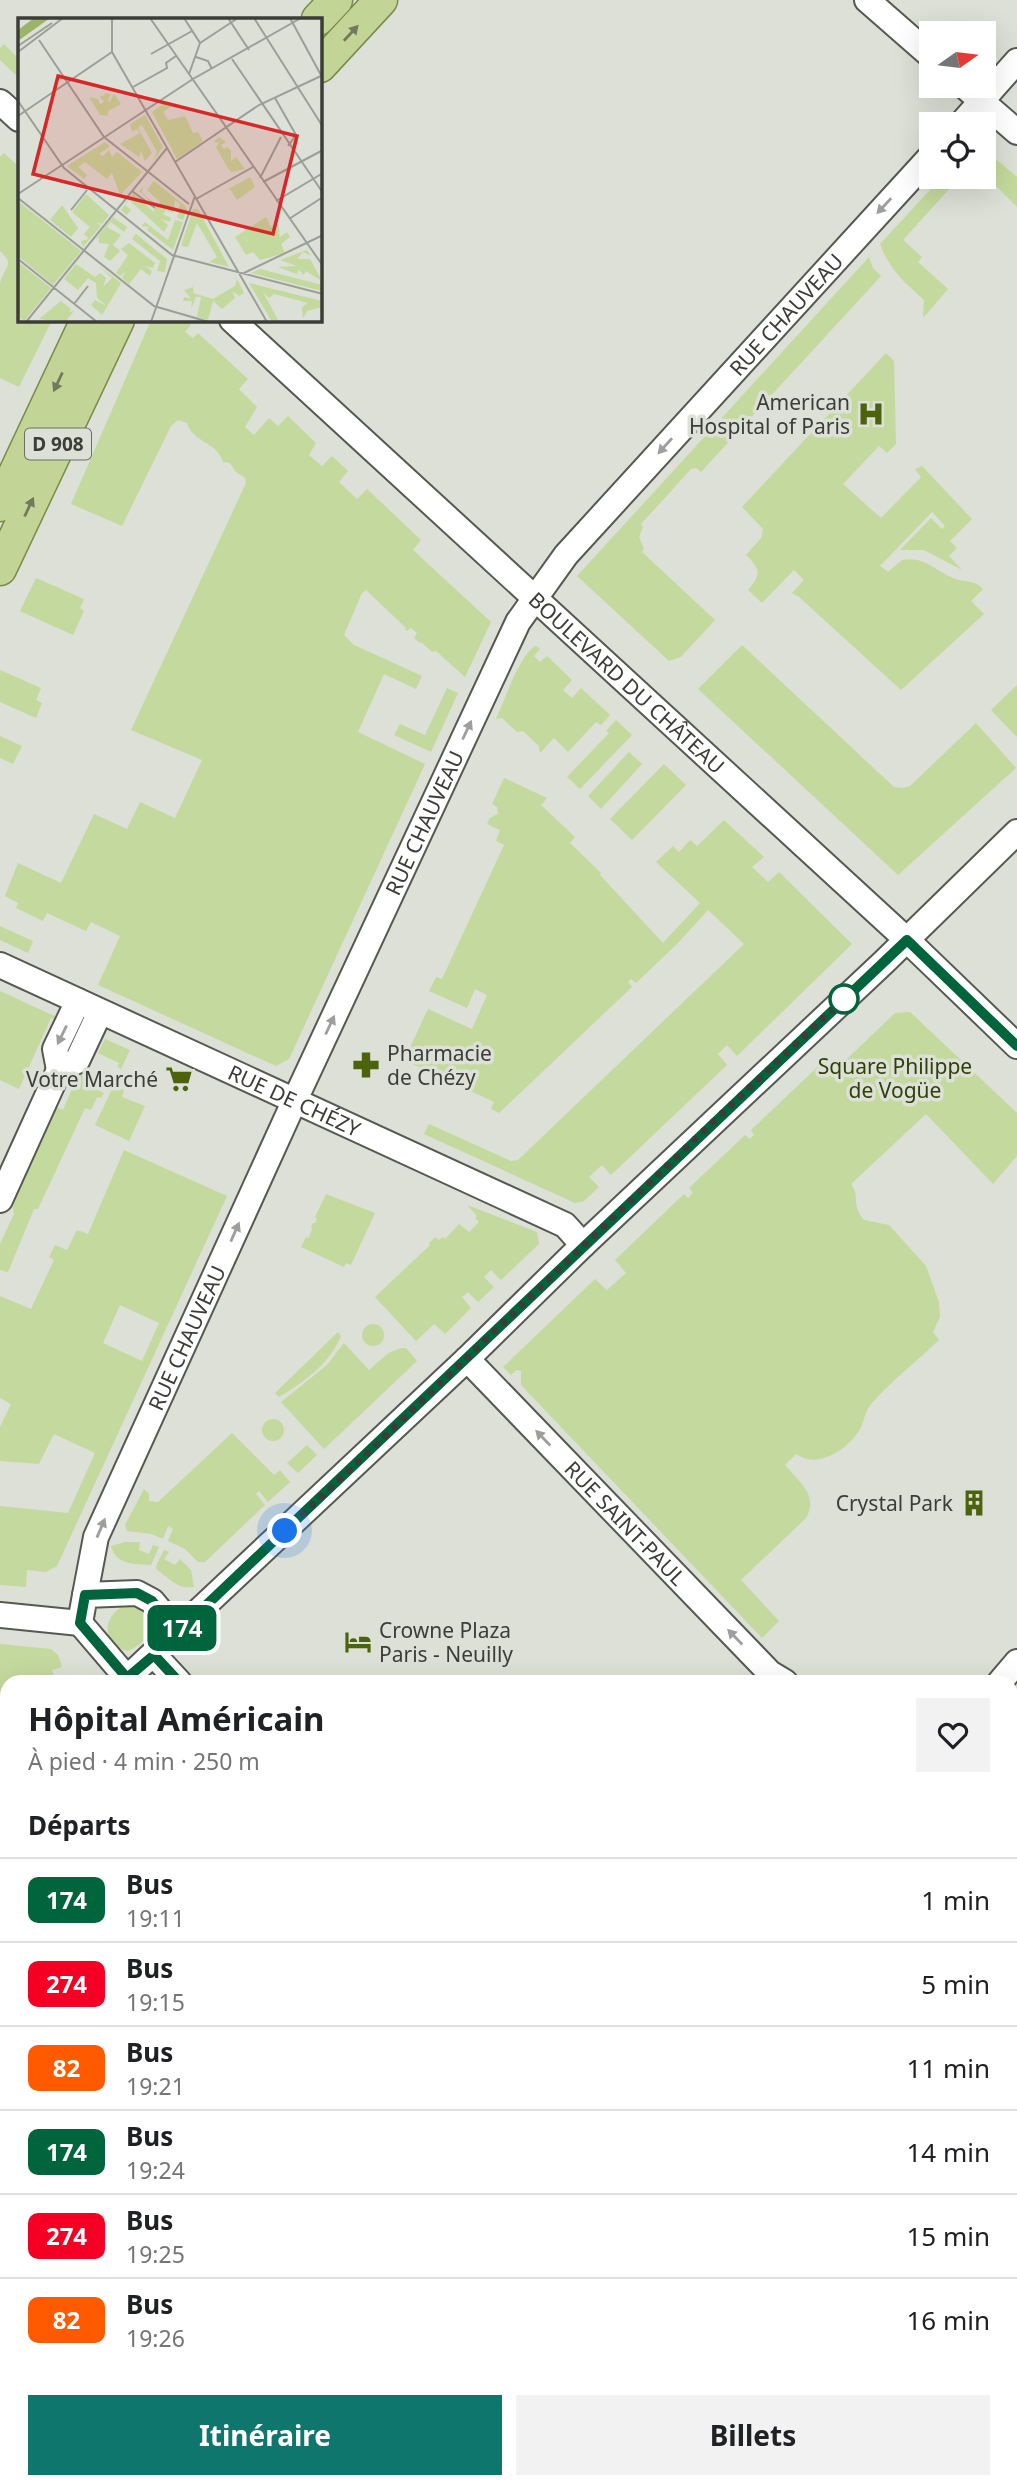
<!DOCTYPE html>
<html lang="fr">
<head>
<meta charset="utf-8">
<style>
	:root { --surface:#fff; --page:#f2f2f2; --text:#202124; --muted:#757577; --line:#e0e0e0; --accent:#0f766e }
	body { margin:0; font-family:"Noto Sans",sans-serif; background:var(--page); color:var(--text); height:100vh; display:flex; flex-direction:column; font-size:26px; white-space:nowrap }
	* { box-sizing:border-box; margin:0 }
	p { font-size:23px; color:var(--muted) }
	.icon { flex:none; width:38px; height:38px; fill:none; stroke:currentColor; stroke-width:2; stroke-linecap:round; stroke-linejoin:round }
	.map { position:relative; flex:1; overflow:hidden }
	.sheet { position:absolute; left:0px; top:1675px; width:1018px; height:814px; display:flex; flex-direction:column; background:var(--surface); border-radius:21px 21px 0 0; box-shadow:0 7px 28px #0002 }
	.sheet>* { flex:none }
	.badge { padding:0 14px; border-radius:10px; font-size:24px; line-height:46px }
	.needle { width:46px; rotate:76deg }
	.tools { position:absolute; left:919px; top:21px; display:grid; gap:14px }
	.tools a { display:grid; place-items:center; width:77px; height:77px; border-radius:0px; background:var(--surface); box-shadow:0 7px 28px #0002; font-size:35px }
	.you { position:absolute; width:35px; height:35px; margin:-18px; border:5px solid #fff; border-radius:50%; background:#1a73e8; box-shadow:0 0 0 10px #1a73e833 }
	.map>.badge { position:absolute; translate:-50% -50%; box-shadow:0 0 0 4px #fff }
	h2 { padding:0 28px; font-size:26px; line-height:63px }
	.round { display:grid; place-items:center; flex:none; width:74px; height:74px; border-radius:0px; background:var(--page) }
	.head { display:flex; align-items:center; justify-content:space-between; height:119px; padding:0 28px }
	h1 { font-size:33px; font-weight:700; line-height:52px }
	.button { display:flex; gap:14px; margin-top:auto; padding:14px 28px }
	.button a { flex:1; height:80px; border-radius:0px; background:var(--accent); color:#fff; font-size:28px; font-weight:700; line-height:80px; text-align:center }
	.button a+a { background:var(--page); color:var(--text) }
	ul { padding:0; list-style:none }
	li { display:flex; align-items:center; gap:21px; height:84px; padding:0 28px; border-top:2px solid var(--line) }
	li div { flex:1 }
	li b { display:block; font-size:26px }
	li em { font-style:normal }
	li .badge { min-width:77px; font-weight:700; text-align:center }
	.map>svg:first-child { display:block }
	.green { fill:#c4d99d; fill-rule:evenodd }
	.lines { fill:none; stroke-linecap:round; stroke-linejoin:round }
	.minor-casing { stroke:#565951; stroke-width:28 }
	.major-casing { stroke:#788c48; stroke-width:35 }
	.minor { stroke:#fff; stroke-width:24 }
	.major { stroke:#c2d496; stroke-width:32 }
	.oneway { fill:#72795e }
	.oneway2 { fill:#9e9e9c }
	.line-casing { stroke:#fff; stroke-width:16 }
	.line { stroke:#00643c; stroke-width:10 }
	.walk { stroke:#3c3d39; stroke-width:7; stroke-dasharray:0 12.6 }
	.stop-dot { fill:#fff; stroke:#00643c; stroke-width:3.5 }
	.labels { text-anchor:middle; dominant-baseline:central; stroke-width:7; stroke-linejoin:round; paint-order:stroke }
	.shield { fill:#dce0d6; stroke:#6c6e68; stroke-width:2 }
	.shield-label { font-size:19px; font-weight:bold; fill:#3c3d39 }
	.street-label { font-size:21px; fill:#3c3d39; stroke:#dce0d6 }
	.poi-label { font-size:21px; fill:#3c3d39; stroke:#dce0d6; text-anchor:end }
	.park-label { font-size:21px; fill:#303f07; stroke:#dce0d6 }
	.inset-road { fill:none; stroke:#9c9f97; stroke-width:2 }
	.view { fill:#d62828; fill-opacity:0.15; stroke:#d62828; stroke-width:3.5 }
	.inset-edge { fill:none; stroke:#3c3d39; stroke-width:3.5 }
</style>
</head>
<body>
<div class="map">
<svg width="1017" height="2487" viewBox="0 0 1017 2487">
	<rect width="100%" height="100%" fill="#dce0d6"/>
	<g class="green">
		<polygon points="4,44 19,59 19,78 0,60 0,48"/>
		<polygon points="984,149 1017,177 1017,207 984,174"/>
		<path d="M4,153l15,14v153h33l-33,67 -19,-9c0,-30 0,-65 0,-94 2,-16 17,-18 0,-33v-94z"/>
		<path d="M942,177h18l-57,63 19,17 -4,5 30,27 -25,29 1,-18c-19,-17 -35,-31 -44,-56z"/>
		<polygon points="869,257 873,268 881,276 701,472 696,468 691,469 641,524 643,527 639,537 644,549 642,552 715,620 681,657 669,661 577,576"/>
		<path d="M151,320h34l6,5 -6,7 8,6 5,-5 50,46 -9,10 18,18 -12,20 9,8 15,-17 9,8 10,-10 28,27 -7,12 13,11 10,-10 16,15 -9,11 18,17 10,-10 54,51 -8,10 78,72 -26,55 -29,-26 -4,1 -11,-10 -1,1 -6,-5 3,-5 -6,-5 -4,3 -2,-1 1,-2 -40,-38 -4,3 -18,42 10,10 68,31 -6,13 -32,-15 -26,58 67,32 -136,295 -13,7 -178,-81 22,-49 -29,-14 -5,9 -39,-18 -4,8 -27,-13 2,-5 -13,-7 13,-33 43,20 33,-69 33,15 13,-27 35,16 27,-58 -71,-30 115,-247 -1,-5 -9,-6 -6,-9 -7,-1c-5,-20 -30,-19 -36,-39l-9,-3 -7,6 -49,100 -51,-22z"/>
		<path d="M886,353l8,8 2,83 -9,9 -8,-7 -36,38 38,34 40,-41 -6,-8 7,-3 50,53 -22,22 7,7 -8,8 13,14 -38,-20h-24l31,-32 11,11 3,-3 -13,-14 -52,54 8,6 14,-12c22,-4 32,10 51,18 11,5 21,1 30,11l-12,12 13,13 -83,76 -102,-93 -7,-4 12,-13 -10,-10 -32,33 -14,-13c14,-15 12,-22 -2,-35l15,-17 2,-9 -21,-22z"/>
		<polygon points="36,578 84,599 80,608 84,611 73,635 20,611"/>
		<polygon points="742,645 894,787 902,788 910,786 976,723 1016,768 898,875 698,689"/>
		<path d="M536,646l4,3 -6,7 6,6 7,-6 25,24 -9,10 9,8 9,-10 29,27 -9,10 -5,-3 -28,30 -14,-14 -14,15 -1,-7 -16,-15 -6,1 -15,-14 -6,1c8,-17 24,-66 40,-73z"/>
		<polygon points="0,670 41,688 36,700 42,703 36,718 0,702"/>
		<polygon points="1017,685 1017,737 991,710"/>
		<polygon points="447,688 458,693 431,752 394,735 400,724 425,735"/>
		<polygon points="616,720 632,735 580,789 567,777 609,733 606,731"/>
		<polygon points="0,736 22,746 13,764 0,758"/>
		<polygon points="629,752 642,764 601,809 588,796"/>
		<polygon points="664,764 686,785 632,840 610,819"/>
		<polygon points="504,778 547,798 541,805 575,837 570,843 601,873 600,875 663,943 700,903 656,862 673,846 679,852 690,840 697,846 724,820 764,857 752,867 768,882 779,872 852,944 737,1056 727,1045 718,1054 727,1065 611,1175 602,1165 589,1177 599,1187 584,1201 575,1203 424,1134 429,1124 511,1161 518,1160 744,944 708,910 677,944 636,983 631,979 628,982 632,987 499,1113 491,1109 494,1102 404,1060 428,1009 472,1029 487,995 475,989 467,1008 429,991 436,977 442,979 504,845 496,841 500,830 487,824 490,818 498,814 497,807 492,804"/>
		<polygon points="0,926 33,941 28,953 0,940"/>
		<polygon points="0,991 63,1020 62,1022 51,1018 19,1089 0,1080"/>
		<path d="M910,1012l107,101v43l-24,28 -67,-70 -75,70c10,13 -1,19 13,36l25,5 37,41 13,36 1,15 -7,15 6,8c-22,21 -48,41 -68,64 -6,7 -7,17 -11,25 -12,20 -42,41 -64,25l-11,11c14,17 34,30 21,53l-65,62 38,41 -17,17 -241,-253v-14l-5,-1 -5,5 -8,-8 92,-88 12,11 19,-17 -11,-13 69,-66 4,4 5,-5 -4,-5 56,-53 5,4 4,-4 -3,-5 77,-73 4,5 -10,10 5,6 68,-65z"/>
		<polygon points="105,1039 130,1050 121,1069 117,1067 119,1063 98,1053"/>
		<polygon points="90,1071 84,1084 104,1093 101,1098 97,1097 91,1110 85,1108 38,1209 34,1209 8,1272 0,1270 0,1244 14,1214 12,1204 56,1107 63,1110 77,1077"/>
		<polygon points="114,1085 124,1090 122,1097 145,1106 129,1141 95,1125"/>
		<path d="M124,1150l103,46 -170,370 -11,6 -19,-2 -1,17 -26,-2v-79l68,7 27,-60 -41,-19 -15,30 -39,-3v-34l11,-23 -11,-6v-102l31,13 23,-49 -5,-3 6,-12 12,5 10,-20 11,4zM120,1305l39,18 -17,38 -39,-18z"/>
		<polygon points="326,1194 375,1213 351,1265 346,1263 344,1267 301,1247 306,1237 309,1238 312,1229 311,1227 313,1223 315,1223 317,1219 315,1217"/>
		<polygon points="467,1205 537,1232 539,1244 501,1280 491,1270 484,1277 494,1287 478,1302 468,1292 462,1297 471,1308 445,1334 434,1324 416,1341 375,1297 430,1245 429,1243 435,1237 439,1240 443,1237 445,1239 459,1224 469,1232 479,1222 475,1218 477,1216"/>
		<circle cx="373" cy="1335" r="11"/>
		<path d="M338,1332l3,4c-11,27 -38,47 -62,61l-4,-4z"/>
		<path d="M344,1343l25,27c12,-10 21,-22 37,-22l11,13 -93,88 -43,-47 46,-37z"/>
		<circle cx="273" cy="1430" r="11"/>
		<polygon points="232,1433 274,1475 280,1470 290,1482 268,1502 259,1491 256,1494 265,1505 205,1562 198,1562 185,1549 168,1541 173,1529 168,1526 163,1539 151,1534 127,1531 125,1525 144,1489 149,1494 149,1501 158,1502"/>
		<polygon points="307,1445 317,1455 298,1473 287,1463"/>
		<path d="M125,1542h15l-1,8 10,4 4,-9 6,2 -8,18c-17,-1 -35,0 -40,-19z"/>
		<path d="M164,1550l5,2 -5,7 11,6 5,-6 11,11 3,17c-17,3 -24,-9 -37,-17l-1,-4z"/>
		<path d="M127,1605c36,5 29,34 1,46 -27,-6 -27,-37 -1,-46z"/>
		<polygon points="0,1644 51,1649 58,1655 62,1667 52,1670 56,1682 7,1682 7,1742 0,1748"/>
		<polygon points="0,2255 7,2262 7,2482 88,2482 95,2487 0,2487"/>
	</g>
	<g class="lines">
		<g class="minor-casing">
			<g id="minor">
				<polyline points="867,0 931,56"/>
				<polyline points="964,86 1017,132"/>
				<polyline points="0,102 19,119"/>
				<polyline points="961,124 1017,61"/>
				<path id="s1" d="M232,320l675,620 110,106"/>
				<path id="s2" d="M0,965l565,260 18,20"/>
				<polyline points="59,1070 55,1049 78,1001"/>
				<polyline points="59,1070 77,1061 100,1012"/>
				<polyline points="0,1200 59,1070"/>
				<path id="s3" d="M467,1359l303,314 15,9"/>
				<path id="s4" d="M85,1595l11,-58 198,-435 224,-480 48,-67 365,-399"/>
				<polyline points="0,1615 80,1623"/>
				<polyline points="80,1623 85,1595 137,1593 152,1601 178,1632"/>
				<polyline points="80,1623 127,1678"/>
				<polyline points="154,1655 179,1682"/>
				<polyline points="123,1682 467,1359 583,1245 884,962 1017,832"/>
				<polyline points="1000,1682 1017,1662"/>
				<polyline points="0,1799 7,1793"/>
				<polyline points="1012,1838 1017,1844"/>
				<polyline points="1012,2291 1017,2285"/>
				<polyline points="1012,2473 1017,2472"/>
				<polyline points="378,2482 383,2487"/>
				<polyline points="685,2482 690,2487"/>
				<polyline points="292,2487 296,2482"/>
				<polyline points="831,2487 836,2482"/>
			</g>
		</g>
		<g class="major-casing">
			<g id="major">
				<polyline points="318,19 336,0"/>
				<polyline points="320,66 381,0"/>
				<polyline points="0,505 87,320"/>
				<polyline points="0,569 118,320"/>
			</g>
		</g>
		<use href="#minor" class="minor"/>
		<use href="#major" class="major"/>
	</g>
	<defs><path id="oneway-solid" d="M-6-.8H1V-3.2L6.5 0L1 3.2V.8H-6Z" transform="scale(1.75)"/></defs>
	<g class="oneway">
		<use href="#oneway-solid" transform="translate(351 33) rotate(-47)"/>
		<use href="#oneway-solid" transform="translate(58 382) rotate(115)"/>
		<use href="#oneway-solid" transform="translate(29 507) rotate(-65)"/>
	</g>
	<g class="oneway2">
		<use href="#oneway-solid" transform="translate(884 206) rotate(133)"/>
		<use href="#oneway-solid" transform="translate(665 446) rotate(132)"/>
		<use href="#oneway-solid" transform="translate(467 730) rotate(-65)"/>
		<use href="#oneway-solid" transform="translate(330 1025) rotate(-65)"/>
		<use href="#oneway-solid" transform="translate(62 1035) rotate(116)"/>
		<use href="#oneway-solid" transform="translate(235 1232) rotate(-66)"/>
		<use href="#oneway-solid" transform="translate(543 1438) rotate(-134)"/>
		<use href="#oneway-solid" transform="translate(101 1528) rotate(-67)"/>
		<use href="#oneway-solid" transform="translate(735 1637) rotate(-134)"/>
	</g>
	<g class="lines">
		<g class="line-casing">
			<polyline id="line" points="179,1682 154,1655 127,1678 80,1623 85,1595 137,1593 152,1601 178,1632 907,940 1017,1046"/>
		</g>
		<use href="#line" class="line"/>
		<path class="walk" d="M285,1531c188,-177 372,-358 561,-534l-2,2"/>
	</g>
	<defs>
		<g id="hospital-bare" transform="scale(2.1)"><path d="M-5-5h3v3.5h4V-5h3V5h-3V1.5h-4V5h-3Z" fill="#4d620d" stroke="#dce0d6" stroke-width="2.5" paint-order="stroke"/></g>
		<g id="pharmacy-bare" transform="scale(2.1)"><path d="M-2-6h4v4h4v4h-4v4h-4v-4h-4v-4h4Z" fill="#4d620d" stroke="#dce0d6" stroke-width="2.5" paint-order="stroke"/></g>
		<g id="supermarket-bare" transform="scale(2.1)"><path d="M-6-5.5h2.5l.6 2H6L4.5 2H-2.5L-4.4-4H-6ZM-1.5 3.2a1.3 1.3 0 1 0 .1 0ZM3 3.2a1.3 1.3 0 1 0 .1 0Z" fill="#4d620d" stroke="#dce0d6" stroke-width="2.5" paint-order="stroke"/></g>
		<g id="building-bare" transform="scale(2.1)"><path d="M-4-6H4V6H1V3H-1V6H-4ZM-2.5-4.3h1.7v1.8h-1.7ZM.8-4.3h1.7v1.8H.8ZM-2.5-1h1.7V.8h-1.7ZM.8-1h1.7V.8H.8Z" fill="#4d620d" stroke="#dce0d6" stroke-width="2.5" paint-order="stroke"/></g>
		<g id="hotel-bare" transform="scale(2.1)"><path d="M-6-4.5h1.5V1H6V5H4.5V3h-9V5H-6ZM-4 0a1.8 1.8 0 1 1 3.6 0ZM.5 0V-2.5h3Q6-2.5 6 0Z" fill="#4d620d" stroke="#dce0d6" stroke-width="2.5" paint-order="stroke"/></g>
	</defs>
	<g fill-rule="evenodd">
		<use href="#hospital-bare" x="871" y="414"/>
		<use href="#pharmacy-bare" x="366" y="1065"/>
		<use href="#supermarket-bare" x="179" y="1079"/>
		<use href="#building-bare" x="974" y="1503"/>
		<use href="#hotel-bare" x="358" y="1642"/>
	</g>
	<circle class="stop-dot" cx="844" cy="999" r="14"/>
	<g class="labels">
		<rect class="shield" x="25" y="428.5" width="66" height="31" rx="5"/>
		<g class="shield-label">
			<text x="58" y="444">D 908</text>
		</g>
		<g class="street-label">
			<text stroke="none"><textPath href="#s4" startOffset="1475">RUE CHAUVEAU</textPath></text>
			<text stroke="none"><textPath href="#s1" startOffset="536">BOULEVARD DU CHÂTEAU</textPath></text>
			<text stroke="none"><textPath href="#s4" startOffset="845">RUE CHAUVEAU</textPath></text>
			<text stroke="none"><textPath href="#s2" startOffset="324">RUE DE CHÉZY</textPath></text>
			<text stroke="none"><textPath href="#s4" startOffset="278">RUE CHAUVEAU</textPath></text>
			<text stroke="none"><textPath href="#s3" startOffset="228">RUE SAINT-PAUL</textPath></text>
		</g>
		<g class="poi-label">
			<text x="850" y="402">American<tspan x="850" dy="24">Hospital of Paris</tspan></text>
			<text x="387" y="1053" text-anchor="start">Pharmacie<tspan x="387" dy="24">de Chézy</tspan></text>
			<text x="158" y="1079">Votre Marché</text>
			<text x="953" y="1503">Crystal Park</text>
			<text x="379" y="1630" text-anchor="start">Crowne Plaza<tspan x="379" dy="24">Paris - Neuilly</tspan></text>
		</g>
		<g class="park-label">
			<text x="895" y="1066">Square Philippe<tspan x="895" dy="24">de Vogüe</tspan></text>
		</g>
	</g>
	<g transform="translate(18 18)">
		<rect width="304" height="304" fill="#dce0d6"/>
		<path d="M89,75l4,2 -3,4 1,4 5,-9 7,10 -13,7v5l-8,-1 -11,-18 9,2 2,5 4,-2 -4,-5zM149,83l4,6 -8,5 5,8 17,-4 8,17 5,-1 5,9 -26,18 -25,-47zM127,97l18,32 -10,14 4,-9 -15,-27 -4,3 14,25 -7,8 -4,-10 -2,6 -19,-13 20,-11 -3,-4 -5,3 -2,-8zM201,119l7,5 -5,3 3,4 4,-2 3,4v10l5,-4 9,12 -14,3 -4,-5 -11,-20 3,-4 -6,-1zM87,124l5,4 -11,8 4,2 6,-6 3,7 5,-5 25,20 -22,23 -8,-22 -5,6 -22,-17 -7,5 9,8 -3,4 -17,-13zM232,159l5,10 -18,13 -7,-11 -9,4zM136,163l31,25 2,4 -4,10 -6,-2 3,-14 -5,-4 -2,13 -6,-2 2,-4 -6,7 8,4 -1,4 -9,-3 7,6 -4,7 -35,-32 -4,5 6,5 -4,5 -6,-5 12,-17 27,25 -7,-7 3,-4 -17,-16 4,-4 -1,6 16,13 2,-4 -13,-12zM68,176l23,21 -7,9 -6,-2 5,4 -18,21 -2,-6 8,-2 -5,-5 6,-7 -18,-15zM0,183l63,50 -28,34 -35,-29zM44,187l16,23 -7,9 -21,-17zM175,191h5l31,58 -20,-5 8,-5 -20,-34 -9,24 -7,-1zM95,199l14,10 -3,5 -13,-10 -4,5 14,8 -8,10 7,6 -10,10 -6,-4 5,-13 -10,-1v-6l-4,3zM248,199l5,10 7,-4 2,14 7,-5 3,5 -9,7 4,9 -25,7 -7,-8 -7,3 -11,-18zM157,202l8,2 -10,28 -26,-20 2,-3 -8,-1 4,-4 23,18zM118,216l31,25 -2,13 -8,-1 3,-10 -28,-22zM111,225l26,20 -2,5 -8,-2 7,5 -2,5 -9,-7 -12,15 -7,-6 3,-6 -5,4 -4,-3 12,-18 -7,-6zM289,232l4,6 -8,-4 -6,7h13l12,22 -16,-10 -2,4 -5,-5 -2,4 -19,-7 19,-1 -17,-6zM0,244l33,26 -27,33 -6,-5zM58,246l19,13 5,-4 6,5 -3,9 9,-9 -14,-13 23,18 -19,32 -11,-10 4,-5 12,6 -10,-8 -1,-15 -8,-5 -10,12 -14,-11zM242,251l62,16v6l-71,-18zM176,259l-1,16 20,6 22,-13 2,-7 7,14 -5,3 -7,-5 3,7 -13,11 -9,-8 -5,19 -11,-3 4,-20h-5l-5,12 1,-8h-9l1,-4 7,2 -7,-9 9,-3zM231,265l73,18v6l-15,4 -4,8 -1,-12 6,-4 -34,-9 -5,4 -6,-6 16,30h-7zM43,283l10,8 -2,3 5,-1 -9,11 -26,-3z" fill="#c4d99d"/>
		<path d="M16,0h16l-32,23v-11z" fill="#9cb36a"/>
		<path class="inset-road" d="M94,0v34l155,270M132,0l173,248M166,0l16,25 -11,31M210,0l21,32M236,0l69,109M272,0l32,59M21,22l65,97 85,67M182,25l38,-25M0,28l34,-23M0,34l45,-34M133,36l41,-23M178,39l12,4 4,8M214,41l91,134M115,69l34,-19 -1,-5 10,-7M257,80l21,37 -8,11M0,83l46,67 108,87 151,39M0,98l94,-64M157,144l84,-57 64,-30M242,160l21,-41M245,164l60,-32M114,173l23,17M0,176l175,-115 108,-61M0,180l136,108 55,16M178,181l57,-32M258,183l47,-28M53,192l16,-20M271,201l34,-22M0,241l79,63M226,255l79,-38M56,286l14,-18M8,304l141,-174M133,304l44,-126"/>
		<path class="view" d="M40,58l239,60 -24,98 -240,-60z"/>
		<rect width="304" height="304" class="inset-edge"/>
	</g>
</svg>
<div class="tools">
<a><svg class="needle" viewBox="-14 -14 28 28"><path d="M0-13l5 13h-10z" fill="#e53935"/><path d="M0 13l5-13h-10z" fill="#757577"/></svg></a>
<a><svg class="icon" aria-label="locate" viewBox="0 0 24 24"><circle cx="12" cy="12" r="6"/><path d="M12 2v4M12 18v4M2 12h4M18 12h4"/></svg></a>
</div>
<div class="you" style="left:285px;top:1531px"></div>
<b class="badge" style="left:182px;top:1628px;background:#00643c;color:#fff">174</b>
<section class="sheet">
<div class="head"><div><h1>Hôpital Américain</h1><p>À pied · 4 min · 250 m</p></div><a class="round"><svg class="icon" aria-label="heart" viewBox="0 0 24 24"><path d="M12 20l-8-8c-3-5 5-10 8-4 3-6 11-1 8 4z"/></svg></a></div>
<h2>Départs</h2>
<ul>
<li><span class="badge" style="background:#00643c;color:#fff">174</span><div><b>Bus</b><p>19:11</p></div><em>1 min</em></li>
<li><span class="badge" style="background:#f50024;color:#fff">274</span><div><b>Bus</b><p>19:15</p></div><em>5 min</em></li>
<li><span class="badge" style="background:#ff5a00;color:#fff">82</span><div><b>Bus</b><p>19:21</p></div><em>11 min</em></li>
<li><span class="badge" style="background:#00643c;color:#fff">174</span><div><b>Bus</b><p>19:24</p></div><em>14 min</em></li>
<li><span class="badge" style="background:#f50024;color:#fff">274</span><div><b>Bus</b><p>19:25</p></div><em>15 min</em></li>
<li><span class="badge" style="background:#ff5a00;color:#fff">82</span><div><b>Bus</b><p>19:26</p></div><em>16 min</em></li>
</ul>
<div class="button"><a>Itinéraire</a><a>Billets</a></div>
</section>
</div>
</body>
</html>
